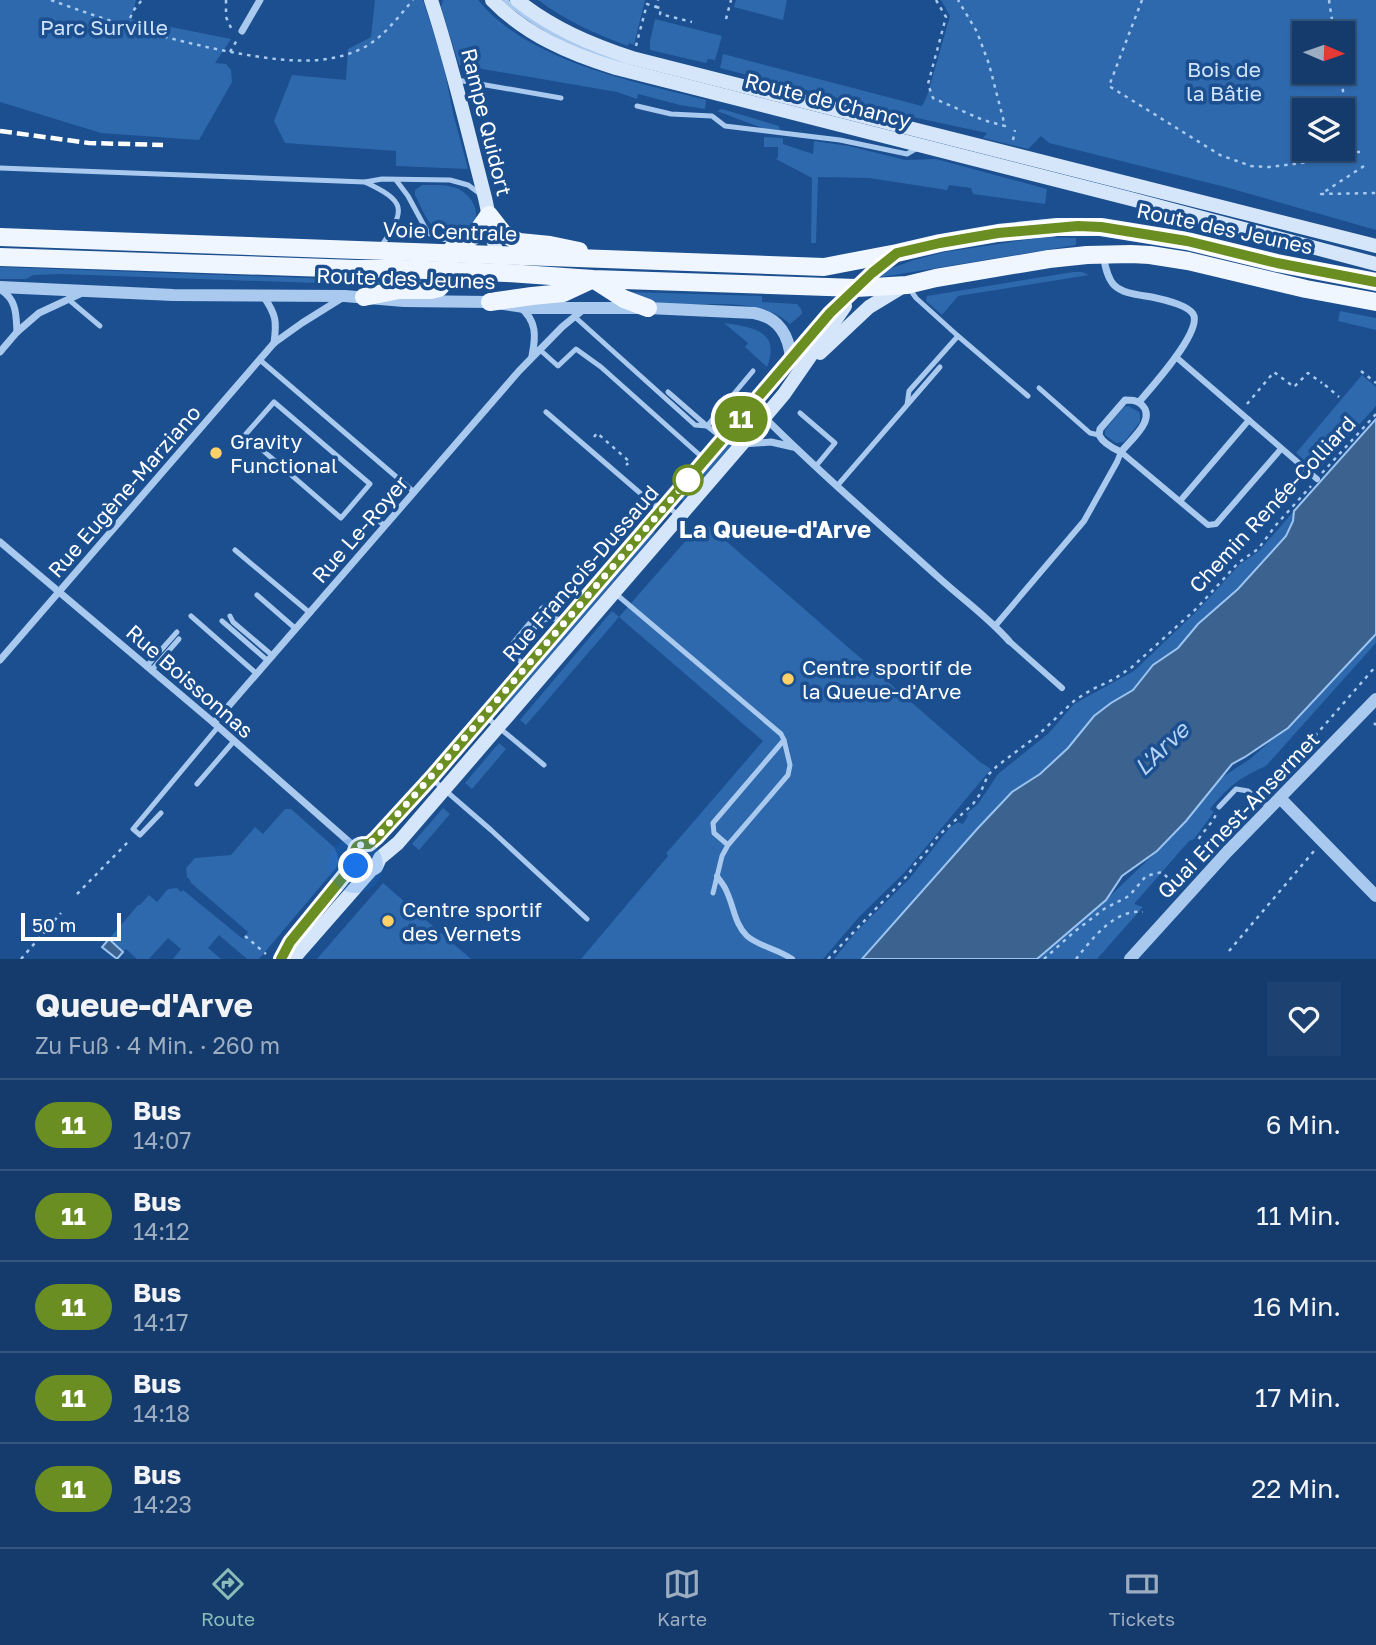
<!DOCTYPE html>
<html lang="de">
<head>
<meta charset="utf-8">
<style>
	:root { --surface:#143b6b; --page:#1d4271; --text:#f1f3f6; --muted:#9dadc1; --line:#33557e; --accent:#8bbbb9 }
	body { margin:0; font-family:"Golos Text",sans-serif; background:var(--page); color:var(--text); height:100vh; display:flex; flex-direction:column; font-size:26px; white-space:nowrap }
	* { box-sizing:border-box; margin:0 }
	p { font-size:23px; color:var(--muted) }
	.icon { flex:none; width:38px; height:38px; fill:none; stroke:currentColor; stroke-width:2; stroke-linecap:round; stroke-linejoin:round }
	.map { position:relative; height:959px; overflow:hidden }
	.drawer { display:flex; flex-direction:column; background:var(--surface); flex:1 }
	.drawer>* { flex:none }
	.badge { padding:0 14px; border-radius:23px; font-size:24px; line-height:46px }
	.needle { width:46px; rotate:92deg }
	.buttons { position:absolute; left:1292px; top:21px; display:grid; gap:14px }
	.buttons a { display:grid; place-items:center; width:63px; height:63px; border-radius:0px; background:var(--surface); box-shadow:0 2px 5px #0004,0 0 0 2px var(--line); font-size:35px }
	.scale { position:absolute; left:21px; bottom:18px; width:100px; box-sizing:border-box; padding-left:7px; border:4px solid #fff; border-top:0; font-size:19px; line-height:24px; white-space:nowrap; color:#fff; -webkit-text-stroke:5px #1b4f8f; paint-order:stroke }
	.you { position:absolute; width:35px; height:35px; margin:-18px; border:5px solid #fff; border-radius:50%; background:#1a73e8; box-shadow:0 0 0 10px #1a73e833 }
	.map>.badge { position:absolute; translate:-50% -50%; box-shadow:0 0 0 4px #fff }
	.round { display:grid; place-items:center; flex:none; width:74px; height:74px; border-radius:0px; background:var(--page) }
	.summary { display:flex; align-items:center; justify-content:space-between; height:119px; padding:0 35px }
	h1 { font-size:33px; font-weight:700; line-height:52px }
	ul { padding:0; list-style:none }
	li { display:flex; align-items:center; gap:21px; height:91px; padding:0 35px; border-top:2px solid var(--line) }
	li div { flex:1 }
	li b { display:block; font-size:26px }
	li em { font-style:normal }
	li .badge { min-width:77px; font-weight:700; text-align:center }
	.dock { display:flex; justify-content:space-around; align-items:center; height:98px; border-top:2px solid var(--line); background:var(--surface); font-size:19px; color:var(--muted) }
	.dock a { display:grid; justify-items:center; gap:4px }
	.dock .current { color:var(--accent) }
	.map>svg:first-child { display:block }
	.green { fill:#2e69ad; fill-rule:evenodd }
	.water { fill:#3c6290; stroke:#9cc4f0; stroke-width:2 }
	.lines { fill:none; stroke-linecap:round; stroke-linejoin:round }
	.path { stroke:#a9c9ee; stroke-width:2.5; stroke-dasharray:3.5 5; stroke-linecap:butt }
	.service { stroke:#a9c9ee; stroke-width:5 }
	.pedestrian { stroke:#a9c9ee; stroke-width:6 }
	.minor { stroke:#a9c9ee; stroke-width:7 }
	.tertiary { stroke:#a9c9ee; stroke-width:12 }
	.secondary { stroke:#d6e6fa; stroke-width:14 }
	.primary { stroke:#f0f6ff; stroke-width:18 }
	.rail { stroke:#fff; stroke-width:4.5; stroke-dasharray:12 5; stroke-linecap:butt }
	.line-casing { stroke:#fff; stroke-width:16 }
	.line { stroke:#6b8e23; stroke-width:10 }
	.walk { stroke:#fff; stroke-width:7; stroke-dasharray:0 12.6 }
	.poi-dot { fill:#ffd166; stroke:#1b4f8f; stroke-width:2.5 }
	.stop-dot { fill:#fff; stroke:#6b8e23; stroke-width:3.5 }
	.labels { text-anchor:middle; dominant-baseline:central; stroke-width:7; stroke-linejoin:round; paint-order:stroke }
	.park-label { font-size:21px; fill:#cfe3fa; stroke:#1b4f8f }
	.street-label { font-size:21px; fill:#fff; stroke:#1b4f8f }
	.poi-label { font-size:21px; fill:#fff; stroke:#1b4f8f; text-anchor:start }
	.water-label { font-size:23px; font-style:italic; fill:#b5d3f5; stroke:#1b4f8f }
	.quarter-label { font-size:24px; font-weight:bold; fill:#fff; stroke:#1b4f8f }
</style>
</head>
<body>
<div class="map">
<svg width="1376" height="959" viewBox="0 0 1376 959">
	<rect width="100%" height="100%" fill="#1b4f8f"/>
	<g class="green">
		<polygon points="0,0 136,0 131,19 231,39 215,63 226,64 231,70 232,82 199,140 101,133 0,102"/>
		<polygon points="375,0 423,0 443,62 453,113 468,169 396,166 396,151 285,143 274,121 292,75 346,80 348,49 371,37"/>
		<path d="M443,0h35c51,62 154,81 228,100l-1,9 -25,-4 -42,-11 -1,5 -20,-7 -158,-27 -18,-58z"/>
		<path d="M538,0h107l-11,45 -5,-2 -1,3c-32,-12 -62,-25 -90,-46z"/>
		<polygon points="736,0 787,0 783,20 734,7"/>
		<path d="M941,0h435v230l-147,-42 -180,-45 -8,-7 -13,13 -45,-11 4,-5 -70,-15 -197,-50 3,-14 199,52 5,-10 23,-80zM1342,33v39h-38v-39zM1304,110h38v39h-38z"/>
		<polygon points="655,19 722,36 715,60 708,59 706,63 650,50 650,41"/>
		<polygon points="722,109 779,126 780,130 765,129 717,111"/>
		<polygon points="764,137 783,138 783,144 813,154 814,141 849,146 905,160 936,159 1047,189 1045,204 973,194 971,188 949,185 947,190 869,178 818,177 816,243 811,243 812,178 776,159 778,157 778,147 764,147"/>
		<path d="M422,185c11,0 24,-1 34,3 14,5 26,23 17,37 -3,4 -9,7 -14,9 -31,-2 -31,-14 -44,-39v-5z"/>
		<polygon points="1044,237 1076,238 1076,245 882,277 881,272 914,260 945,252"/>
		<polygon points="0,267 391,281 399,277 437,278 432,283 399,286 60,274 33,275 26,279 0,279"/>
		<polygon points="1073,272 1082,272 1089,275 958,296 942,315 926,301 927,296"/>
		<polygon points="456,279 485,280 489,287 495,290 449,288"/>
		<path d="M631,292l131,4v6l35,2 4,5 1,5 -12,10c-32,-30 -92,-16 -133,-21 -9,-1 -18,-5 -27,-7z"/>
		<polygon points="1340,311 1376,318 1376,330 1338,321"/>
		<path d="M724,323c29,4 57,8 43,44l-22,-20 3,-4z"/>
		<polygon points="1362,375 1376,387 1376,406 1317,471 1296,453"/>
		<polygon points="1128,406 1139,412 1140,416 1140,422 1124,442 1116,443 1105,435 1105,430 1124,407"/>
		<polygon points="731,440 734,442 683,501 680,499"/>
		<polygon points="1294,511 1293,521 1286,536 1238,589 1198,624 1178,648 1153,665 1133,690 1111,703 1094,716 1068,748 1040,774 1012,792 978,828 862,959 834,959 855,933 910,878 950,827 958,822 963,824 968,816 966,814 978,804 998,774 1049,733 1074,704 1134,671 1199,609 1239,565 1259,551"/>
		<polygon points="703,521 980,762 991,769 905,872 859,917 823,959 581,959 668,856 666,853 670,849 763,741 619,617 526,725 520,720 612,611 619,617"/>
		<polygon points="652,531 655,531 655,533 507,706 505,708 502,707 502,705"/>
		<path d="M1376,634v9l-110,123c-27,12 -37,20 -56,43l4,3 -20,27 -5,2 -55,63 9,3 -46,52h-60l69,-59 51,-49 29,-30 35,-43 29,-19 24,-21 14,-10z"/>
		<polygon points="499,743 506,749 472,789 465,783"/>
		<polygon points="443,808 450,814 419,850 412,844"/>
		<path d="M285,809h6l43,38c4,8 6,12 2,21l-77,91h-12l-28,-24 -11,13 13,11h-48l8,-10 -13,-11 -19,21h-12l-11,-10 -3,3 -14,-13 29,-34h2l9,-10 8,7 11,-13 9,-1 4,4 2,-2 60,49 5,-7 -58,-50 1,-1 -4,-4 -1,-9 9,-10 36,-3 24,-28 8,7z"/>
		<polygon points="383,883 471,959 317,959"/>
	</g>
	<g class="water">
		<polygon points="1376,419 1376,634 1288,728 1245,757 1232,764 1186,821 1157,851 1122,876 1106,900 1037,959 862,959 978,828 1012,792 1040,774 1068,748 1094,716 1111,703 1133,690 1153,665 1178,648 1198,624 1238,589 1286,536 1293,521 1294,511"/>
		<polygon points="109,939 123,952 117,959 102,947"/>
	</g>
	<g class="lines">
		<g class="path">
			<path d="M51,0c59,22 118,40 180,52 43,8 92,16 132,-4 21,-11 35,-31 50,-48"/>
			<polyline points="226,0 226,17 232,30"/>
			<polyline points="936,0 946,17 928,84 933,98 983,120 1005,126 989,64 977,32 958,0"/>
			<polyline points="1142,0 1109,86 1220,155 1251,166 1269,167 1302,163 1353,152"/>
			<polyline points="1329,0 1334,33"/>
			<polyline points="656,7 661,8 660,14 692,22"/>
			<polyline points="726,19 731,0"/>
			<polyline points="127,26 133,11 142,0"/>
			<polyline points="636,46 647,4 656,7 658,0"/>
			<polyline points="230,52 237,40"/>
			<polyline points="1340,72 1351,142 1353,152 1360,152"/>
			<polyline points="1013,140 1015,130"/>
			<polyline points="1364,166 1321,194 1376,193"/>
			<polyline points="1361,371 1376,383"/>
			<polyline points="1325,385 1339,397"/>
			<polyline points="1247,404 1274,372 1294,387 1308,373 1322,383"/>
			<polyline points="594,437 597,433 630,462 626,465"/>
			<polyline points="1322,473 1376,414"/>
			<polyline points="1374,723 1376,725"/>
			<polyline points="1287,768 1376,666"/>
			<path d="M1203,845l-5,-5c5,-9 15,-17 18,-26"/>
			<polyline points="77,894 130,840"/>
			<polyline points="245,936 266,954"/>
			<polyline points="1229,951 1314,851"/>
			<polyline points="21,959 61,913"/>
			<polyline points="828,959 908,875 915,864 928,850 938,836 973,804 980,794 988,775 997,766 1037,736 1075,700 1091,690 1114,679 1132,667 1143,657 1197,608 1238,563 1258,549 1276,525 1311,486"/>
			<polyline points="1044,959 1074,932 1104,909 1129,896 1146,876 1162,872 1171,881"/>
			<path d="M1076,959c17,-21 38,-50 67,-47"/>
		</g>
		<g class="service">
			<path d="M505,0c36,31 75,50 120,63"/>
			<polyline points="457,80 561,98"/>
			<polyline points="637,106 671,114 712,116 725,126 840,140 907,154 919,147"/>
			<polyline points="0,168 365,182"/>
			<polyline points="396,180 408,196 428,233 441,239 456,241"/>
			<path d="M382,245c25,-37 23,-44 -17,-63l17,-3 68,1 18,5 11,8"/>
			<polyline points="909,288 916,298 958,336 1028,396"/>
			<polyline points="68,299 100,326"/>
			<polyline points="575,317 695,425 707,426 722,438"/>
			<polyline points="539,349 558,366 576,349 601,367 703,458"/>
			<polyline points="260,360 414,492"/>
			<polyline points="1039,388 1090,433 1099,435"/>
			<polyline points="668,392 707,426 753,371"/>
			<polygon points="274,402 370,484 341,518 245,435"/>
			<polyline points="907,405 909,391 958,336"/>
			<polyline points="546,412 654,505 666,505 679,516"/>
			<polyline points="800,413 835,443 816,466"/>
			<polyline points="837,486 940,367"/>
			<polyline points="369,513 385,526"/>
			<polyline points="235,550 310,613"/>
			<polyline points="616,594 781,734 784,740"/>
			<polyline points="257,595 296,629"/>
			<polyline points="191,616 257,674"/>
			<polyline points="230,616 233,622 273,656"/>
			<polyline points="222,621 268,661"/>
			<path d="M526,639c14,-18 13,-23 38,-19"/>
			<polyline points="524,666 509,648 542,608 557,602 645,498"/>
			<polyline points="146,667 177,632"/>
			<polyline points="151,671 179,639"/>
			<polyline points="485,716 544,765"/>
			<polyline points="431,778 491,830 587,919"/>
			<polyline points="197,784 234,741"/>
			<polyline points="1219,807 1236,789 1248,791 1269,807"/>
			<polyline points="161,813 140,835 133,829 218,727"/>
			<polyline points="713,893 722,856 728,845 788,775 790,765 784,740 713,823 714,833 728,845"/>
		</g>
		<g class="pedestrian">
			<polyline points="1176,357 1317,479"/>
			<polyline points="1180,501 1249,420"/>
			<polyline points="995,626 1084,521 1117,462 1121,452 1208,525 1216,524 1281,449"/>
			<polyline points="1009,641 1062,688"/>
			<path d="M717,876c3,5 7,9 9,14 8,16 8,33 21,46 13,11 31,13 45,23"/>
		</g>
		<g class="minor">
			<polyline points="242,31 260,0"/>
			<path d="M1103,255c2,10 4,23 11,30 10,10 29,10 42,13 9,2 35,8 38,18 5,19 -42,71 -55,86"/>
			<path d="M1,290c16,10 15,25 16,42l22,-19 43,-20"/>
			<path d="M264,297c12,18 13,24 10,46"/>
			<path d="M520,307c17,14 16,29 12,49"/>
			<polyline points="0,352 17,332"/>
			<path d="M1125,400c7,0 11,0 16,4 17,15 -11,36 -20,48 -9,-4 -18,-9 -22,-17l1,-6z"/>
			<path d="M752,405c59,60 123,115 185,171 24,22 51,41 72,65"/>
			<polyline points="743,444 771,442 793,447"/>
			<polyline points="0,542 214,723 356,848"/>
			<polyline points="0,660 274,343 302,323 342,298"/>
			<polyline points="214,723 519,371 562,327 584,309"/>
		</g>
		<g class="tertiary">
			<path d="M0,287l173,8 172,1 59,5 86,1 41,6h117l106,5c25,5 35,22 37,46"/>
			<polyline points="1280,798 1376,896"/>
			<polyline points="1130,959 1227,852 1376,699"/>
		</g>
		<g class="secondary">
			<path d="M431,0c21,63 36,129 53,194 6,22 7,47 16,68"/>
			<path d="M492,0c34,35 78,54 124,68l515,131 245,65"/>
			<path d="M517,0c35,28 73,44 115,58l744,188"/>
			<polyline points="820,353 869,307 902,287"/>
			<polyline points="281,959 290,942 347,871 353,860 355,849 363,844 369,843 376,838 431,778 666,505 830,313 856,288"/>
			<polyline points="293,959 371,870 376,867 380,858 398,843 742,444 784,394 845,306"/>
		</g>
		<g class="primary">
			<polyline points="0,237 824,267 897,253 940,243 998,233 1057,227 1101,227 1187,241 1277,263 1376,282"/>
			<polyline points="0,257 356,269 400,269 507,273 593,279 856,288 907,285 936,278 1049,259 1087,255 1131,254 1150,255 1188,261 1306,289 1376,302"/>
			<polyline points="596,281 624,299 648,308"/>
			<polyline points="364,297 399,290 431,290 439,288 446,280 448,271 448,254 454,247 475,235 489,215 503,233 519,242 550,245 579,251"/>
			<polyline points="490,302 532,296 563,293 591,280"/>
		</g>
		<polyline class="rail" points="0,131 89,143 163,145"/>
	</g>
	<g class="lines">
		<g class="line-casing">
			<path id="line" d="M281,959l9,-17 58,-71c0,0 5,-9 5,-10 2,-12 1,-18 16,-17l7,-6 55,-60 235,-273 164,-192 42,-40 25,-20 43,-10 58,-10 80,-7 23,1 86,14 90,22 99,19"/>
		</g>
		<use href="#line" class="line"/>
		<path class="walk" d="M356,866l-4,-8c2,-10 7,-15 17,-14l7,-6 45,-50 267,-308"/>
	</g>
	<g class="poi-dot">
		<circle cx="216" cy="453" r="7"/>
		<circle cx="788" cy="679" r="7"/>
		<circle cx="388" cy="921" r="7"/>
	</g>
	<circle class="stop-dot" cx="688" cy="480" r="14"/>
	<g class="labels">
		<g class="park-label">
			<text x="104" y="27">Parc Surville</text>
			<text x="1224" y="69">Bois de<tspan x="1224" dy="24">la Bâtie</tspan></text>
		</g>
		<g class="street-label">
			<text transform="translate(828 100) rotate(14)">Route de Chancy</text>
			<text transform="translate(487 122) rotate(76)">Rampe Quidort</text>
			<text transform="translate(1225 228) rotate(12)">Route des Jeunes</text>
			<text transform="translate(450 231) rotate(2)">Voie Centrale</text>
			<text transform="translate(406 278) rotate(2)">Route des Jeunes</text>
			<text transform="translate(124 491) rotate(-49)">Rue Eugène-Marziano</text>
			<text transform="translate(1272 504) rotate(-47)">Chemin Renée-Colliard</text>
			<text transform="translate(360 529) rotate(-49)">Rue Le-Royer</text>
			<text transform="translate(580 573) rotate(-49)">Rue François-Dussaud</text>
			<text transform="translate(190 681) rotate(41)">Rue Boissonnas</text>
			<text transform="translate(1238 815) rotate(-46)">Quai Ernest-Ansermet</text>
		</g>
		<g class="poi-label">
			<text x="230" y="441">Gravity<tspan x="230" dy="24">Functional</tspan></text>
			<text x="802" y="667">Centre sportif de<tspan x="802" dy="24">la Queue-d'Arve</tspan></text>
			<text x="402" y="909">Centre sportif<tspan x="402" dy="24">des Vernets</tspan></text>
		</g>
		<g class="water-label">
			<text transform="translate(1161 748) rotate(-44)">L'Arve</text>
		</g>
		<g class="quarter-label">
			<text x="775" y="528">La Queue-d'Arve</text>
		</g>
	</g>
</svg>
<div class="buttons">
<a><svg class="needle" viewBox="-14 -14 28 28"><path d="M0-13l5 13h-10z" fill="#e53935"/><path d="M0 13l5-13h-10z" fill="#9dadc1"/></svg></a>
<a><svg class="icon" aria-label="layers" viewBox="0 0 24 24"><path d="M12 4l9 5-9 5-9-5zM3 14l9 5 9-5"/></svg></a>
</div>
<div class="scale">50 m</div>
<div class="you" style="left:356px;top:866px"></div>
<b class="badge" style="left:741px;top:419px;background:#6b8e23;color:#fff">11</b>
</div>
<section class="drawer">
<div class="summary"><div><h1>Queue-d'Arve</h1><p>Zu Fuß · 4 Min. · 260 m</p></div><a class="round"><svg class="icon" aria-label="heart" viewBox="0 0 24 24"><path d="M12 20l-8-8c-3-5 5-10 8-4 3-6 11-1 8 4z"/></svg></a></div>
<ul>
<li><span class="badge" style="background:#6b8e23;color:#fff">11</span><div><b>Bus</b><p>14:07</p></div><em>6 Min.</em></li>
<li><span class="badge" style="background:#6b8e23;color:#fff">11</span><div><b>Bus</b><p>14:12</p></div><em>11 Min.</em></li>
<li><span class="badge" style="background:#6b8e23;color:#fff">11</span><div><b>Bus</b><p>14:17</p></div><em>16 Min.</em></li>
<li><span class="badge" style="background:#6b8e23;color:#fff">11</span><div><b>Bus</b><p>14:18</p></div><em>17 Min.</em></li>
<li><span class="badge" style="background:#6b8e23;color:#fff">11</span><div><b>Bus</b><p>14:23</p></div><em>22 Min.</em></li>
</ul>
</section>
<nav class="dock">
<a class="current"><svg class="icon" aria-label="directions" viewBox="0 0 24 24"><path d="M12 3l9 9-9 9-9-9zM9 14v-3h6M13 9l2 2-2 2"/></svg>Route</a>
<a><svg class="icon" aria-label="map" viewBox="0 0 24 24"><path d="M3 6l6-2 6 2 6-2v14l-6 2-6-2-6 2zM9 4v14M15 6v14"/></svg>Karte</a>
<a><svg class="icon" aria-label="tickets" viewBox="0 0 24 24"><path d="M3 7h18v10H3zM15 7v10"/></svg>Tickets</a>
</nav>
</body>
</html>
